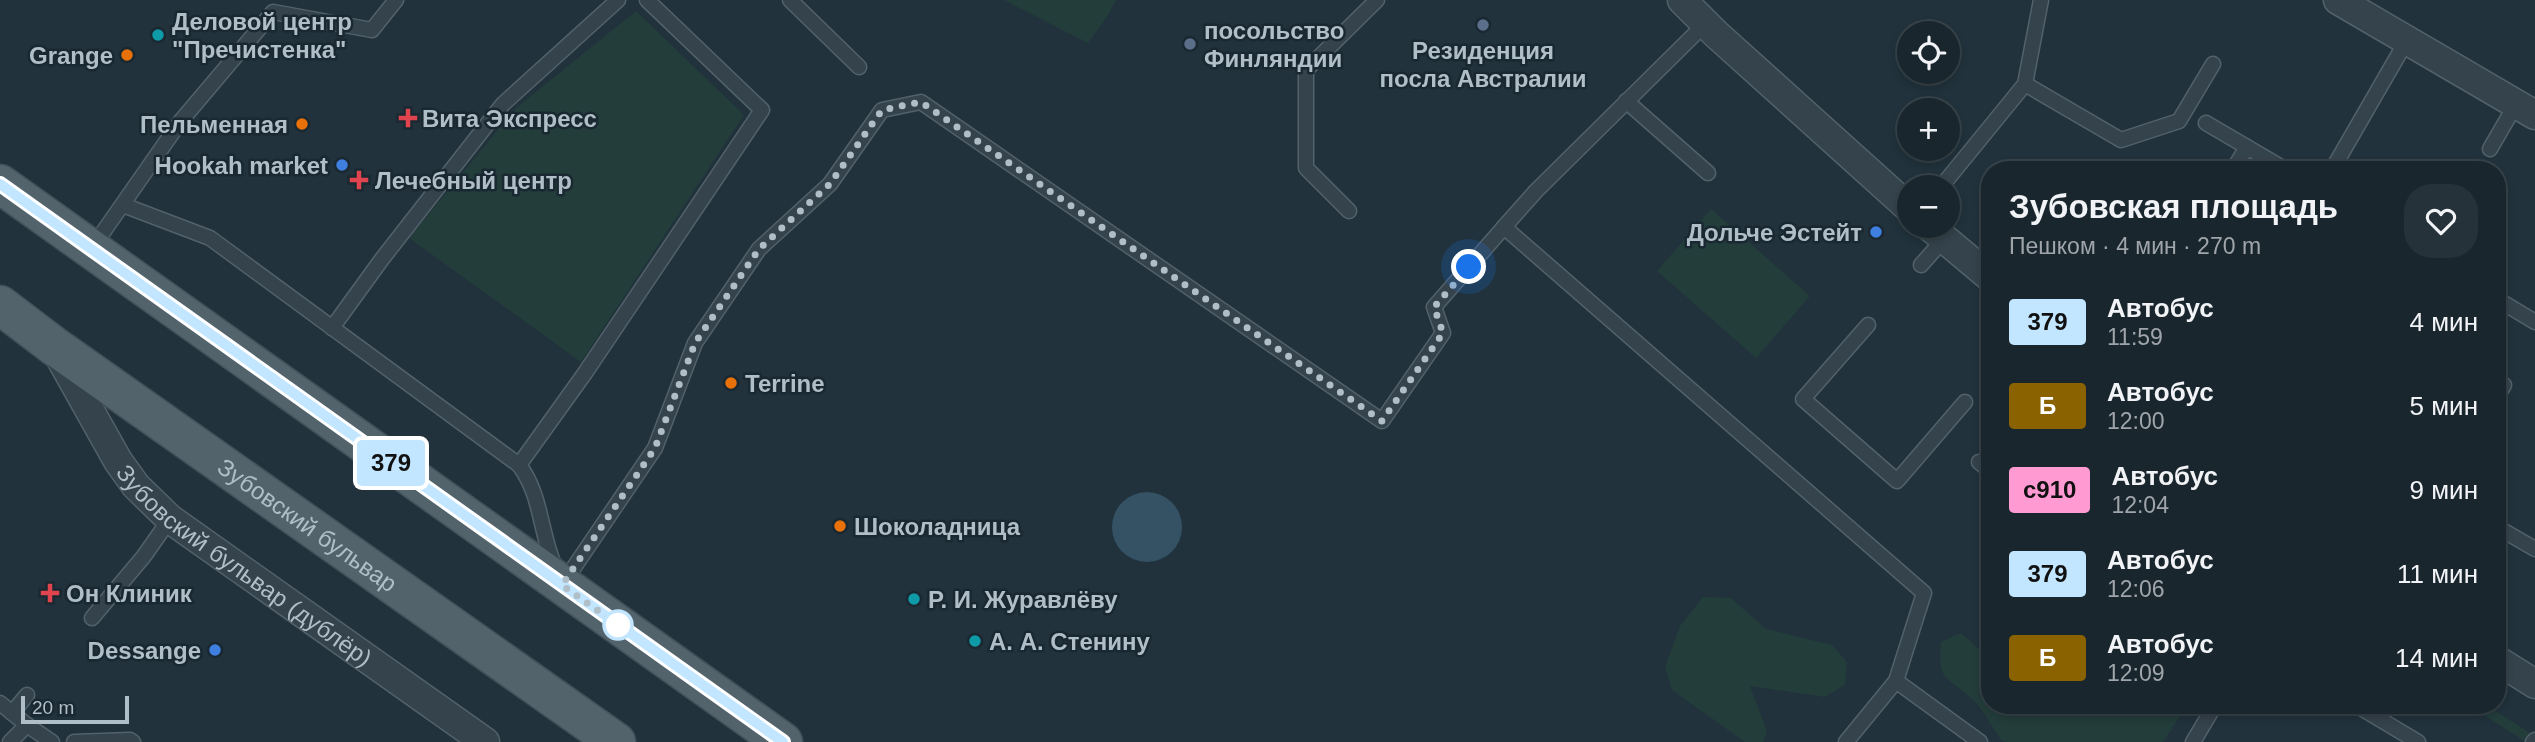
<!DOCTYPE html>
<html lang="ru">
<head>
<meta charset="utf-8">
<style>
	:root { --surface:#19262d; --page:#263239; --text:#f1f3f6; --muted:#9fa5aa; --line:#374349 }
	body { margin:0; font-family:Arial,sans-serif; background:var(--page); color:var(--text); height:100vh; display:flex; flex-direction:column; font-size:26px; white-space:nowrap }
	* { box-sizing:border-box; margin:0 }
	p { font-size:23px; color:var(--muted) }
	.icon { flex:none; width:38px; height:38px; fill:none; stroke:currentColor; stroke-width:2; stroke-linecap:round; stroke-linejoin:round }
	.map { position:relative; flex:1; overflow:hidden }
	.sheet { position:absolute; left:1981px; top:161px; width:525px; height:553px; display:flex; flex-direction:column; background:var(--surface); border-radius:28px; box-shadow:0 4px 10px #0003,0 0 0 2px var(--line) }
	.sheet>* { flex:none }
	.badge { padding:0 14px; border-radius:5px; font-size:24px; line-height:46px }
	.tools { position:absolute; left:1897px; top:21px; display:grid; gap:14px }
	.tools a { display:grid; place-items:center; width:63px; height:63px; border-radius:50%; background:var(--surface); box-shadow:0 4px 10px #0003,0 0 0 2px var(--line); font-size:35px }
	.scale { position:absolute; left:21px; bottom:18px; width:108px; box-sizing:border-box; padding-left:7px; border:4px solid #b0bec8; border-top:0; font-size:19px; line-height:24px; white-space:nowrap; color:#b0bec8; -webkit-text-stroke:5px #1a2831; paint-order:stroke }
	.you { position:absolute; width:35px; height:35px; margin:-18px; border:5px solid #fff; border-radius:50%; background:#1a73e8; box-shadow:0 0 0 10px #1a73e833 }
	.map>.badge { position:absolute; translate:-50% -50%; box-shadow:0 0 0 4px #fff }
	.round { display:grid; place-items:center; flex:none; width:74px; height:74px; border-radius:28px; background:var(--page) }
	.overview { display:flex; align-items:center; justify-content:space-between; height:119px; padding:0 28px }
	h1 { font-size:33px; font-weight:600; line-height:52px }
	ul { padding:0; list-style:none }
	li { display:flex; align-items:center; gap:21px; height:84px; padding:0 28px }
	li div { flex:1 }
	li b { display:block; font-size:26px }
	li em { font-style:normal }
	li .badge { min-width:77px; font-weight:700; text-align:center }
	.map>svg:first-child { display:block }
	.green { fill:#233d3b }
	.water { fill:#345264 }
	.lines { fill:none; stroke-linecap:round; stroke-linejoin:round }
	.lane-casing { stroke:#53616a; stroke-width:17 }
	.street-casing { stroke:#53616a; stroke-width:31 }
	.primary-casing { stroke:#414f58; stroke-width:41 }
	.lane { stroke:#35434c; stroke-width:14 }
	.street { stroke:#35434c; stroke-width:28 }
	.primary { stroke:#53636c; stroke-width:38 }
	.line-casing { stroke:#fff; stroke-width:16 }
	.line { stroke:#c2e6ff; stroke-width:10 }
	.walk { stroke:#b0bec8; stroke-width:7; stroke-dasharray:0 12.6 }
	.service-dot { fill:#5c6f8a; stroke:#1a2831; stroke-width:2.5 }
	.culture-dot { fill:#0f9aa8; stroke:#1a2831; stroke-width:2.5 }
	.food-dot { fill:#e8710a; stroke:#1a2831; stroke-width:2.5 }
	.health-dot { fill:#e0444e; stroke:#1a2831; stroke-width:2.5 }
	.shop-dot { fill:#3f7fe0; stroke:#1a2831; stroke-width:2.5 }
	.stop-dot { fill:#fff; stroke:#c2e6ff; stroke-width:3.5 }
	.labels { text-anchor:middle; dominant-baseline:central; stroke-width:5; stroke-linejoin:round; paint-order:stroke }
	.poi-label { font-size:24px; font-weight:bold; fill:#b0bec8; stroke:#1a2831; text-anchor:start }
	.street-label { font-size:24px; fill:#b0bec8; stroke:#1a2831 }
</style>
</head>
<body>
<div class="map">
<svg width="2535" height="742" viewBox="0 0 2535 742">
	<rect width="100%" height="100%" fill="#21323c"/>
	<g class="green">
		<polygon points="1004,0 1116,0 1108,15 1088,43"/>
		<polygon points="636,11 744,115 581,362 409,238 516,108"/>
		<polygon points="1711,209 1810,296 1756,358 1657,271"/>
		<polygon points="1703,597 1731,598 1766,629 1832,645 1847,662 1845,685 1825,697 1750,686 1767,731 1763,742 1745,742 1672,690 1665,667 1680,626"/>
		<path d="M1961,633l29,26v46h197l-24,37h-157l-5,-2c-9,-13 -17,-29 -28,-40 -25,-26 -36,-14 -32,-58z"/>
		<polygon points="2468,705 2486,705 2535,736 2535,742 2526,742"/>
	</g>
	<circle class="water" cx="1147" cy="527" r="35"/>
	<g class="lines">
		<g class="lane-casing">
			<g id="lane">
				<polyline points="790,0 859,67"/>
				<polyline points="2025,84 2121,140 2179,121 2213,64"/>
				<polyline points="1626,101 1708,173"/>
				<polyline points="2206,123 2286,170"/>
				<polyline points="2490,149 2516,104"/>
				<polyline points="2233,170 2247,147"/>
				<polyline points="2332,170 2407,40"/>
				<polyline points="1941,187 2025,84 2041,0"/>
				<path d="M123,205l87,33 309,227c23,30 21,69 36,102"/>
				<polyline points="1349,211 1306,168 1306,70 1377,0"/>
				<polyline points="1504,227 1536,191 1705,24"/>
				<polyline points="92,248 180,122 273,12 372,30 396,0"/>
				<polyline points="1921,265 1944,239"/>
				<polyline points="2497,299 2535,322"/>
				<polyline points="1868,325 1803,399 1897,481 1965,402"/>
				<polyline points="332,328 382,259 503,104 618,0"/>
				<polyline points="2497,397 2504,385"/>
				<polyline points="1979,462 1990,471"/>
				<polyline points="519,465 585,373 762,110 647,0"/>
				<polyline points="2497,527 2535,549"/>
				<polyline points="564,582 655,448 695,343 759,249 830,184 882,110 921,102 1382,421 1443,333 1434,307 1504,227 1924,593 1896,681"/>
				<polyline points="92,618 144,556 170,519"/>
				<polyline points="0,703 27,725"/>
				<polyline points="2356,705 2418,742"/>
				<polyline points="12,713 27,695"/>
				<polyline points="10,742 27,725 52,742"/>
				<polyline points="74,742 130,740 133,742"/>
				<polyline points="1846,742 1896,681 1980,742"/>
				<polyline points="2193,742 2215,705"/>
				<polyline points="2533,742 2535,740"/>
			</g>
		</g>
		<g class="street-casing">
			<g id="street">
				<polyline points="1682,0 1716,34 1909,208"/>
				<polyline points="2338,0 2535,115"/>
				<polyline points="1929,226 1990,277"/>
				<path id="s1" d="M57,352l61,109 18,25 34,33 315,223"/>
				<polyline points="2497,660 2535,684"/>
			</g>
		</g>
		<g class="primary-casing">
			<g id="primary">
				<polyline points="0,184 783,742"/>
				<path id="s2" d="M0,305l54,41 562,396"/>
			</g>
		</g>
		<use href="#lane" class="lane"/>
		<use href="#street" class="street"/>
		<use href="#primary" class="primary"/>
	</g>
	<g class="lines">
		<g class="line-casing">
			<polyline id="line" points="0,184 783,742"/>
		</g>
		<use href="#line" class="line"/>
		<polyline class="walk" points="618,625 562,585 655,448 695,343 759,249 830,184 882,110 921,102 1382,421 1443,333 1434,307 1469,267"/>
	</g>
	<g class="service-dot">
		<circle cx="1483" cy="25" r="7"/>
		<circle cx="1190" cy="44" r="7"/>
	</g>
	<g class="culture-dot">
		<circle cx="158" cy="35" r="7"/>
		<circle cx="914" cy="599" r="7"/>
		<circle cx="975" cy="641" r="7"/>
	</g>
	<g class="food-dot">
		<circle cx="127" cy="55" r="7"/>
		<circle cx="302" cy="124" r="7"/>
		<circle cx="731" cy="383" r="7"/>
		<circle cx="840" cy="526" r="7"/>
	</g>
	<g class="health-dot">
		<path d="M404.5 107.5h7v7h7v7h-7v7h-7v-7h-7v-7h7z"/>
		<path d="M355.5 169.5h7v7h7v7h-7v7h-7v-7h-7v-7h7z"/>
		<path d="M46.5 582.5h7v7h7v7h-7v7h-7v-7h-7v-7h7z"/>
	</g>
	<g class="shop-dot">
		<circle cx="342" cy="165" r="7"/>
		<circle cx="1876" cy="232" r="7"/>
		<circle cx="215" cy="650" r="7"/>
	</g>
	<circle class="stop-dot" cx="618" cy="625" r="14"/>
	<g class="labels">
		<g class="poi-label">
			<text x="172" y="21">Деловой центр<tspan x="172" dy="28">"Пречистенка"</tspan></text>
			<text x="1204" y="30">посольство<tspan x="1204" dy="28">Финляндии</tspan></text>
			<text x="1483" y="50" text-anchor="middle">Резиденция<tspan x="1483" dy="28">посла Австралии</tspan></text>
			<text x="113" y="55" text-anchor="end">Grange</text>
			<text x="422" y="118">Вита Экспресс</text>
			<text x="288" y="124" text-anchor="end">Пельменная</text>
			<text x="328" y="165" text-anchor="end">Hookah market</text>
			<text x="375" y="180">Лечебный центр</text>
			<text x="1862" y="232" text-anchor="end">Дольче Эстейт</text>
			<text x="745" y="383">Terrine</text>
			<text x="854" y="526">Шоколадница</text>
			<text x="66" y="593">Он Клиник</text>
			<text x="928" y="599">Р. И. Журавлёву</text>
			<text x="989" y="641">А. А. Стенину</text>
			<text x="201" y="650" text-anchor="end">Dessange</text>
		</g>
		<g class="street-label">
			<text stroke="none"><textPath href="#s2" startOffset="378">Зубовский бульвар</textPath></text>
			<text stroke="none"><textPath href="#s1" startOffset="290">Зубовский бульвар (дублёр)</textPath></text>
		</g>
	</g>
</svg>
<div class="tools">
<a><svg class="icon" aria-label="locate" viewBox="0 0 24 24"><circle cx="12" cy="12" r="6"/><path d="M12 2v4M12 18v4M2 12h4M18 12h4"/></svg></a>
<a>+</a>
<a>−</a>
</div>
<div class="scale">20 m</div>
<div class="you" style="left:1469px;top:267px"></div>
<b class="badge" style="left:391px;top:463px;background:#c2e6ff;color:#111">379</b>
<section class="sheet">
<div class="overview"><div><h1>Зубовская площадь</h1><p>Пешком · 4 мин · 270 m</p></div><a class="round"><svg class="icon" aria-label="heart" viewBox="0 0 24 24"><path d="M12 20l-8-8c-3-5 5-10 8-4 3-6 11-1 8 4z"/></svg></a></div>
<ul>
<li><span class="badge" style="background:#c2e6ff;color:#111">379</span><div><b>Автобус</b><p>11:59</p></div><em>4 мин</em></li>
<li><span class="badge" style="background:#8a6200;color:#fff">Б</span><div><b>Автобус</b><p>12:00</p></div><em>5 мин</em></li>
<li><span class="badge" style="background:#ff9ad2;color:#111">с910</span><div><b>Автобус</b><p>12:04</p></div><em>9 мин</em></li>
<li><span class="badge" style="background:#c2e6ff;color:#111">379</span><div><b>Автобус</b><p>12:06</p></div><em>11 мин</em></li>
<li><span class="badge" style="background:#8a6200;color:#fff">Б</span><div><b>Автобус</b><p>12:09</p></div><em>14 мин</em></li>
</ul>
</section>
</div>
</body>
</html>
